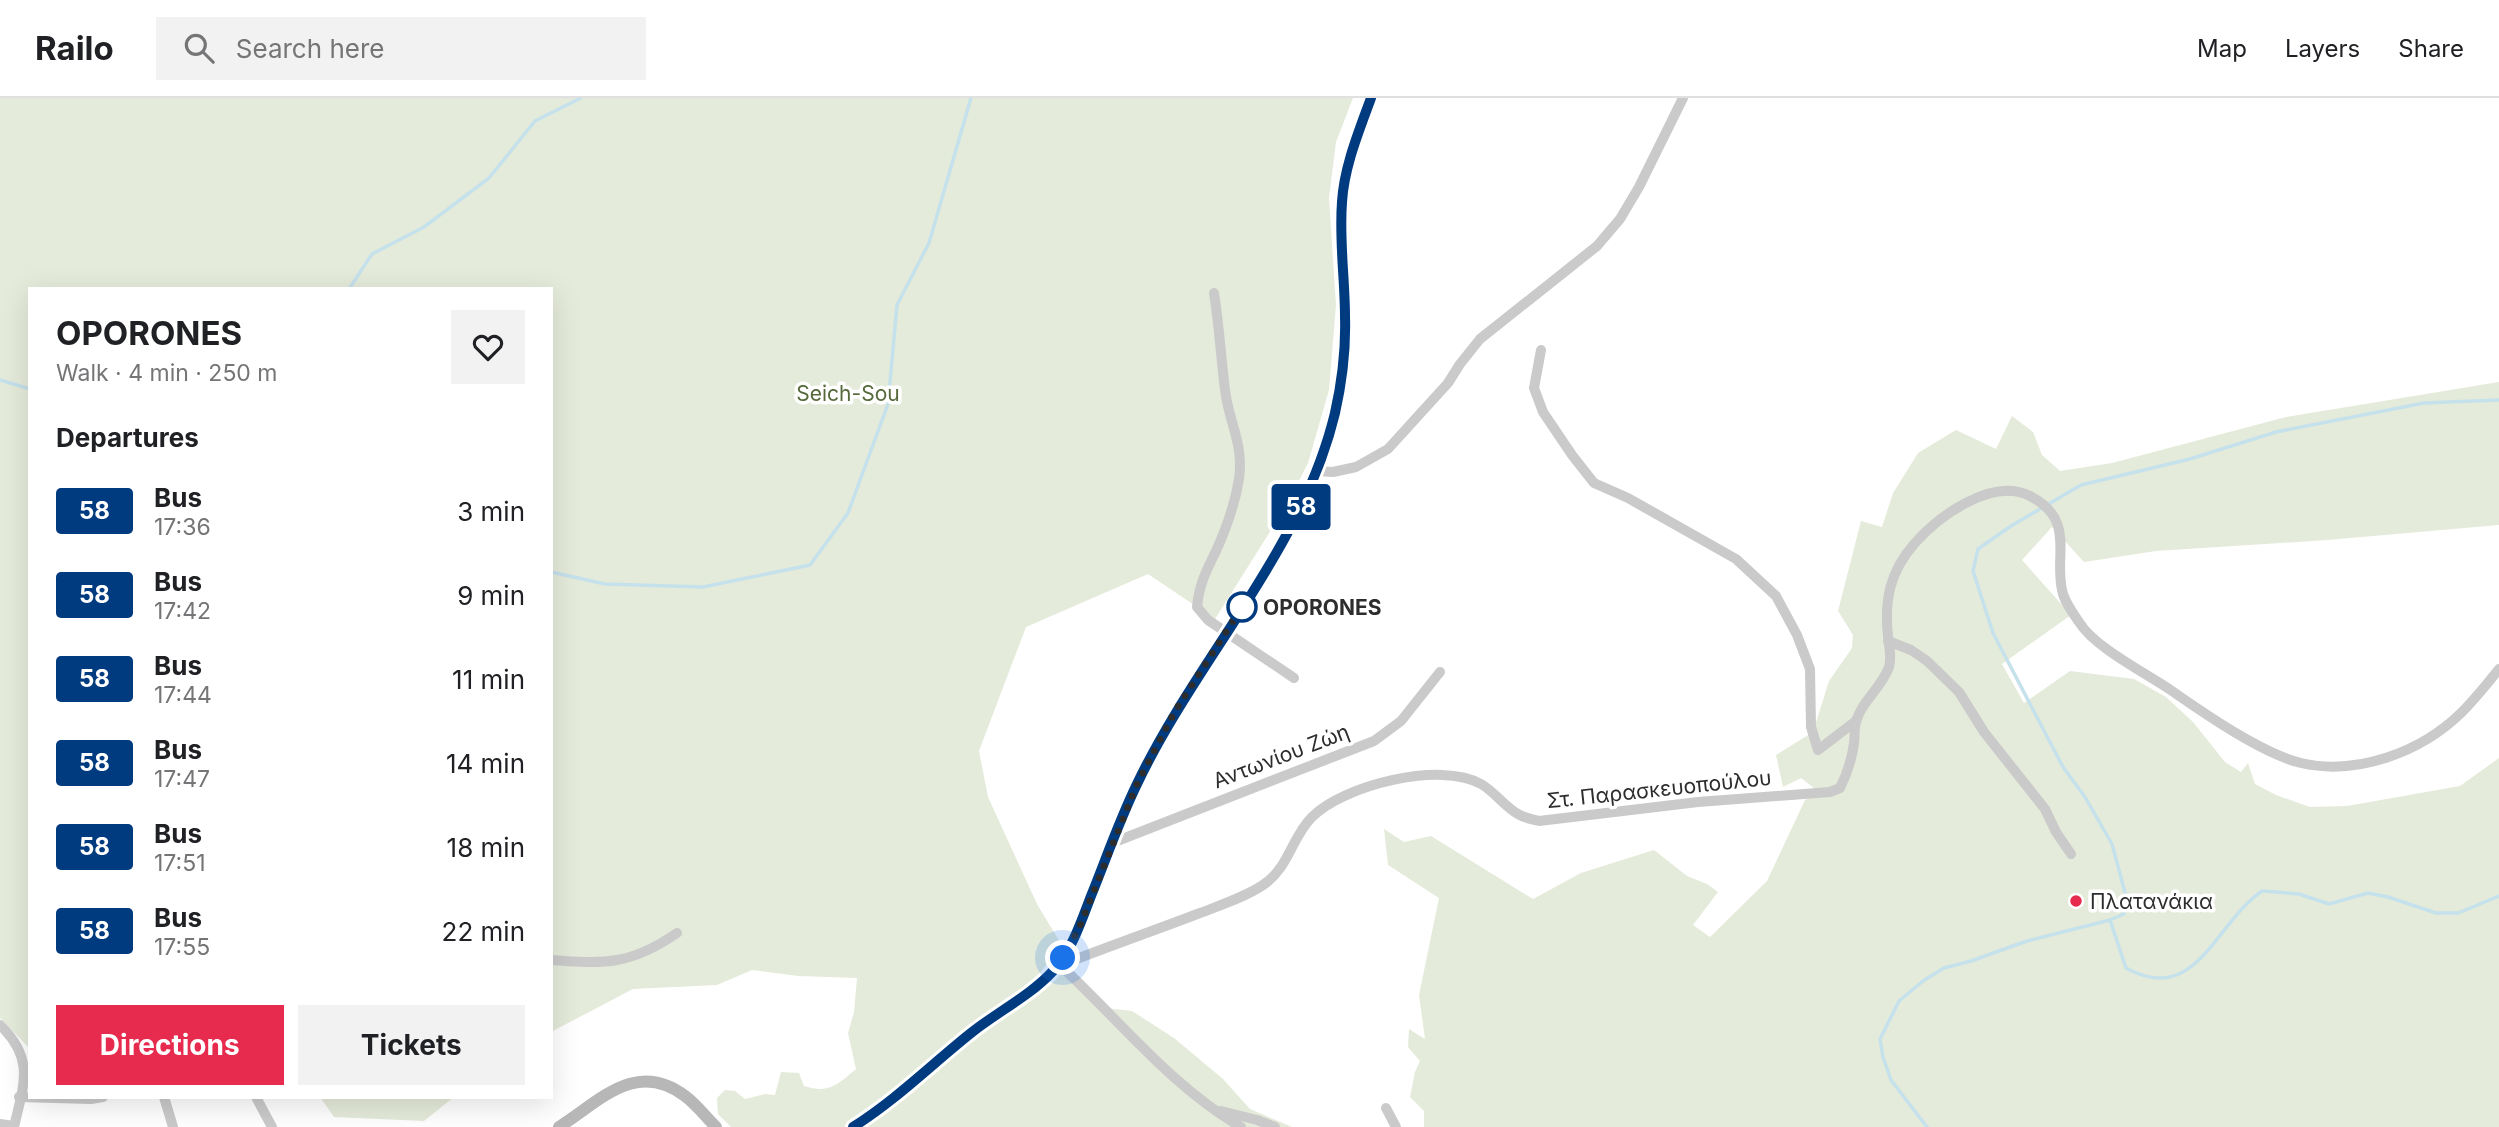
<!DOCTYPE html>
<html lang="en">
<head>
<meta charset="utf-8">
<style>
	:root { --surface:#fff; --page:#f2f2f2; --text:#202124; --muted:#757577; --line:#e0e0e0; --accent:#e72b4e }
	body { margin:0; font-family:Inter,sans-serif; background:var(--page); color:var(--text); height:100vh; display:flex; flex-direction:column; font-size:26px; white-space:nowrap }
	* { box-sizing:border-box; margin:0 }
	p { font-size:23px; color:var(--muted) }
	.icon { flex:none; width:38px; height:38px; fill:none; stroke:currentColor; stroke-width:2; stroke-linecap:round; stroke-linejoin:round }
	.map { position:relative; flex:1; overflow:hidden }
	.drawer { position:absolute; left:28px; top:189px; width:525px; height:812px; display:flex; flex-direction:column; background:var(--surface); border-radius:0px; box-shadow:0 7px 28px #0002 }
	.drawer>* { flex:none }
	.badge { padding:0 14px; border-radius:5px; font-size:24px; line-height:46px }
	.you { position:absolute; width:35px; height:35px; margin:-18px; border:5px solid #fff; border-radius:50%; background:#1a73e8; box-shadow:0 0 0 10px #1a73e833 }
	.map>.badge { position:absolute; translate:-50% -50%; box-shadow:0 0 0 4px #fff }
	h2 { padding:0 28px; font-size:26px; line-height:63px }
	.round { display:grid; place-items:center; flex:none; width:74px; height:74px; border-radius:0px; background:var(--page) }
	.head { display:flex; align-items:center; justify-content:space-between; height:119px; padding:0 28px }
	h1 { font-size:33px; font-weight:700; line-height:52px }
	.action { display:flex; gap:14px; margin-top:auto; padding:14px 28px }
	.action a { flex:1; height:80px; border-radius:0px; background:var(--accent); color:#fff; font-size:28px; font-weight:700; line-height:80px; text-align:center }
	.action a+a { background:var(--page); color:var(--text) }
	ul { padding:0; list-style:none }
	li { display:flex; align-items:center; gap:21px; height:84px; padding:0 28px }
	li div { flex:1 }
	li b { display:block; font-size:26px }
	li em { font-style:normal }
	li .badge { min-width:77px; font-weight:700; text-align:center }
	header { display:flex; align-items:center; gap:42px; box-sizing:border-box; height:98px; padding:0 35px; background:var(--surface); border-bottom:2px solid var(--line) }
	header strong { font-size:33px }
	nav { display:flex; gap:38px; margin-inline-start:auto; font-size:24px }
	.search { width:490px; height:63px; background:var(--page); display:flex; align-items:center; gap:18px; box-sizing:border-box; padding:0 24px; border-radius:0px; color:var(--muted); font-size:26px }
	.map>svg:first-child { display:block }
	.green { fill:#e5ebda }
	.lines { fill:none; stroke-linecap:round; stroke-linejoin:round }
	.stream { stroke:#c5e1eb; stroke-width:3.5 }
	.minor { stroke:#cacaca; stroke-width:10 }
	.secondary { stroke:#b7b7b7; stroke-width:12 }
	.line-casing { stroke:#fff; stroke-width:16 }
	.line { stroke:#003b80; stroke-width:10 }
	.walk { stroke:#2d2d2d; stroke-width:7; stroke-dasharray:0 12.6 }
	.stop-dot { fill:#fff; stroke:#003b80; stroke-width:3.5 }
	.poi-dot { fill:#e72b4e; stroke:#fff; stroke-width:2.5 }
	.labels { text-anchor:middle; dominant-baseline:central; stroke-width:7; stroke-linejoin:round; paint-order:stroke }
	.park-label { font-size:21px; fill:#55693a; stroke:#fff }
	.stop-label { font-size:21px; font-weight:bold; fill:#2d2d2d; stroke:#fff; text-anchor:start }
	.street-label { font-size:21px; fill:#2d2d2d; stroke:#fff }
	.poi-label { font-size:21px; fill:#2d2d2d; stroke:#fff; text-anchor:start }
</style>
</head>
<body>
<header>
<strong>Railo</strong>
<div class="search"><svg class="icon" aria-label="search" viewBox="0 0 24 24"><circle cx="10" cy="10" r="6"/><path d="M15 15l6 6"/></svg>Search here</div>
<nav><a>Map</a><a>Layers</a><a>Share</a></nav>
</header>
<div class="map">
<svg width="2499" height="1029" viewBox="0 0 2499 1029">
	<rect width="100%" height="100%" fill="#fff"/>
	<g class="green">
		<path d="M0,0h1353l-17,44 -7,56 7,107 -7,85 -21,73 -23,45 -70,111 -67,-45 -122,53 -47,124 9,46 49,107 24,40 -20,28 25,2 31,33 35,4 42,27 49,41 27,30 42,18h-561l-13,-13 -1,-16 8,-8 10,1 10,8 20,-5 10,1 6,-23 18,1 5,13c25,8 33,-1 52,-17l-8,-36 6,-21 3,-34 -59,-2 -46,-6 -35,15 -84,4 -82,43v-743h-521v760l-30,-31z"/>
		<polygon points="2499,284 2499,427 2327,442 2156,453 2084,464 2052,429 2022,462 2071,517 2002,566 2024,605 2070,573 2134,581 2166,599 2193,624 2225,664 2241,674 2248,665 2255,686 2276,697 2310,709 2347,708 2460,688 2499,660 2499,1029 1424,1029 1424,1013 1410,999 1415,974 1420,963 1408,949 1409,931 1425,941 1419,897 1439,800 1388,767 1384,731 1404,744 1431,738 1533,801 1581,775 1654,752 1687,778 1707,786 1718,794 1693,827 1710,839 1767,783 1805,702 1819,694 1801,680 1783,689 1776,657 1813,634 1829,583 1852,550 1853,537 1838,513 1861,423 1882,429 1893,395 1918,355 1956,332 1996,351 2012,318 2033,334 2042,357 2060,373 2112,365 2286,319"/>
		<polygon points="320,999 454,999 424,1023 334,1019"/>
	</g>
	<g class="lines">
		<g class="stream">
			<polyline points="349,191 372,156 424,129 489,80 535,23 581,0"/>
			<polyline points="0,282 30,291"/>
			<polyline points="551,474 605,486 703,489 810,467 848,415 888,306 897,207 929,145 971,0"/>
			<path d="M2110,822l16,48c70,39 89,-45 136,-77l37,3 30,10 39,-11 20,4 48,16h22l41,-17"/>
			<polyline points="1927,1029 1891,982 1883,959 1880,941 1899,903 1923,883 1944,870 1971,863 2027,843 2110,822 2124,816 2127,802 2112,746 2085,699 2063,669 1993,535 1973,473 1978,451 2011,428 2081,387 2190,361 2276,334 2424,305 2499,302"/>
		</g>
		<g class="minor">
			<path d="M1214,195c5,32 7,64 11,97 4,33 19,54 14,89 -4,25 -13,50 -23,72 -10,20 -17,34 -19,56l11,13 86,58"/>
			<polyline points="1541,252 1534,290 1543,314 1572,357 1594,385 1628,400 1736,461 1776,498 1797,537 1810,571 1811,629 1818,652 1856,623"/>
			<polyline points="1317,373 1333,374 1356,369 1388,351 1448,285 1460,266 1480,241 1597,148 1620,121 1639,89 1683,0"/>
			<polyline points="1888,543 1911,552 1927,563 1959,594 1984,634 2045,711 2056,734 2071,756"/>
			<polyline points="1112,745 1374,643 1401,623 1440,574"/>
			<path d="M551,862c54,4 80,5 126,-27"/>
			<path d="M1056,869c48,-19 97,-36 144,-54 21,-8 45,-16 63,-28 26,-17 28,-47 49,-68 32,-32 128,-56 169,-33 14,8 24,23 37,30 6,4 14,5 21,7l159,-19 132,-10 10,-4c7,-14 12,-29 14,-45 1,-7 0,-15 2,-21 5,-20 26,-35 33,-55 3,-11 0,-19 -1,-31 -4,-36 2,-65 27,-93 24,-27 77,-66 115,-47 46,24 24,57 32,94 2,11 10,22 17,32 16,26 67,51 93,69 33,23 91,63 129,72 56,13 120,-11 160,-50 14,-14 26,-29 38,-44"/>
			<path d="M1057,869h5c59,55 109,119 179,160"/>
			<path d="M0,927c35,34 24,58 14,102"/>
			<polyline points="19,999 91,1001 103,999"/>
			<polyline points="164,999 173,1029"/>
			<polyline points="256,999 272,1029"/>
			<polyline points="1386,1010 1396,1029"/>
			<polyline points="1221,1013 1257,1022 1275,1029"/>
			<polyline points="0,1026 14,1028"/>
		</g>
		<g class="secondary">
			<path d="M559,1029c41,-26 77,-68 126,-31 11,8 21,21 31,31"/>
			<polyline points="853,1029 893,1001 983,926 1037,888 1060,864 1079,830 1137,686 1166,630 1263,475 1298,415 1324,353 1341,283 1345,220 1342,102 1352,54 1371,0"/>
		</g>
	</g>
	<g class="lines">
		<g class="line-casing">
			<path id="line" d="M853,1029c43,-27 79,-63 118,-94 26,-21 59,-37 82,-62 19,-21 28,-49 38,-75 15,-37 28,-75 46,-112 60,-126 165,-233 198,-371 7,-31 11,-64 10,-96 0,-38 -6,-76 -3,-115 2,-35 17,-71 29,-104"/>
		</g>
		<use href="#line" class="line"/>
		<polyline class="walk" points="1063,860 1079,830 1137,686 1174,615 1242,509"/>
	</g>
	<circle class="stop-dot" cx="1242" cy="509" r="14"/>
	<circle class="poi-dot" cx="2076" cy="803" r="7"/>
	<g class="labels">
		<g class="park-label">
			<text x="848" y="295">Seich-Sou</text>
		</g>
		<g class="stop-label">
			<text x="1263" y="509">OPORONES</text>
		</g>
		<g class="street-label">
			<text transform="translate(1281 658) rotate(-21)">Αντωνίου Ζώη</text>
			<text transform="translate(1659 691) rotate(-6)">Στ. Παρασκευοπούλου</text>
		</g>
		<g class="poi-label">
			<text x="2090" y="803">Πλατανάκια</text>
		</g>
	</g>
</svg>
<div class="you" style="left:1063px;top:860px"></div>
<b class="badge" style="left:1301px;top:409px;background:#003b80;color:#fff">58</b>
<section class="drawer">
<div class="head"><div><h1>OPORONES</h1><p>Walk · 4 min · 250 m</p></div><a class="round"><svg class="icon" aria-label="heart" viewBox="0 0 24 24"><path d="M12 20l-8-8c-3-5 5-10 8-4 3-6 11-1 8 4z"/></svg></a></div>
<h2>Departures</h2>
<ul>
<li><span class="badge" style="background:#003b80;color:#fff">58</span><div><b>Bus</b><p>17:36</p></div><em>3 min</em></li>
<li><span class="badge" style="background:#003b80;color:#fff">58</span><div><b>Bus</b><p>17:42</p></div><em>9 min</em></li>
<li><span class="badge" style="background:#003b80;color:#fff">58</span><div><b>Bus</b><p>17:44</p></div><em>11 min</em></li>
<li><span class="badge" style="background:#003b80;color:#fff">58</span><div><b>Bus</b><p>17:47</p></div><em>14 min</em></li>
<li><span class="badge" style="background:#003b80;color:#fff">58</span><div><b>Bus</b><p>17:51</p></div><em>18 min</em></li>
<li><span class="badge" style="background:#003b80;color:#fff">58</span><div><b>Bus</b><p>17:55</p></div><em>22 min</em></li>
</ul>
<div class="action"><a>Directions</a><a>Tickets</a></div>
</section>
</div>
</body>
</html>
